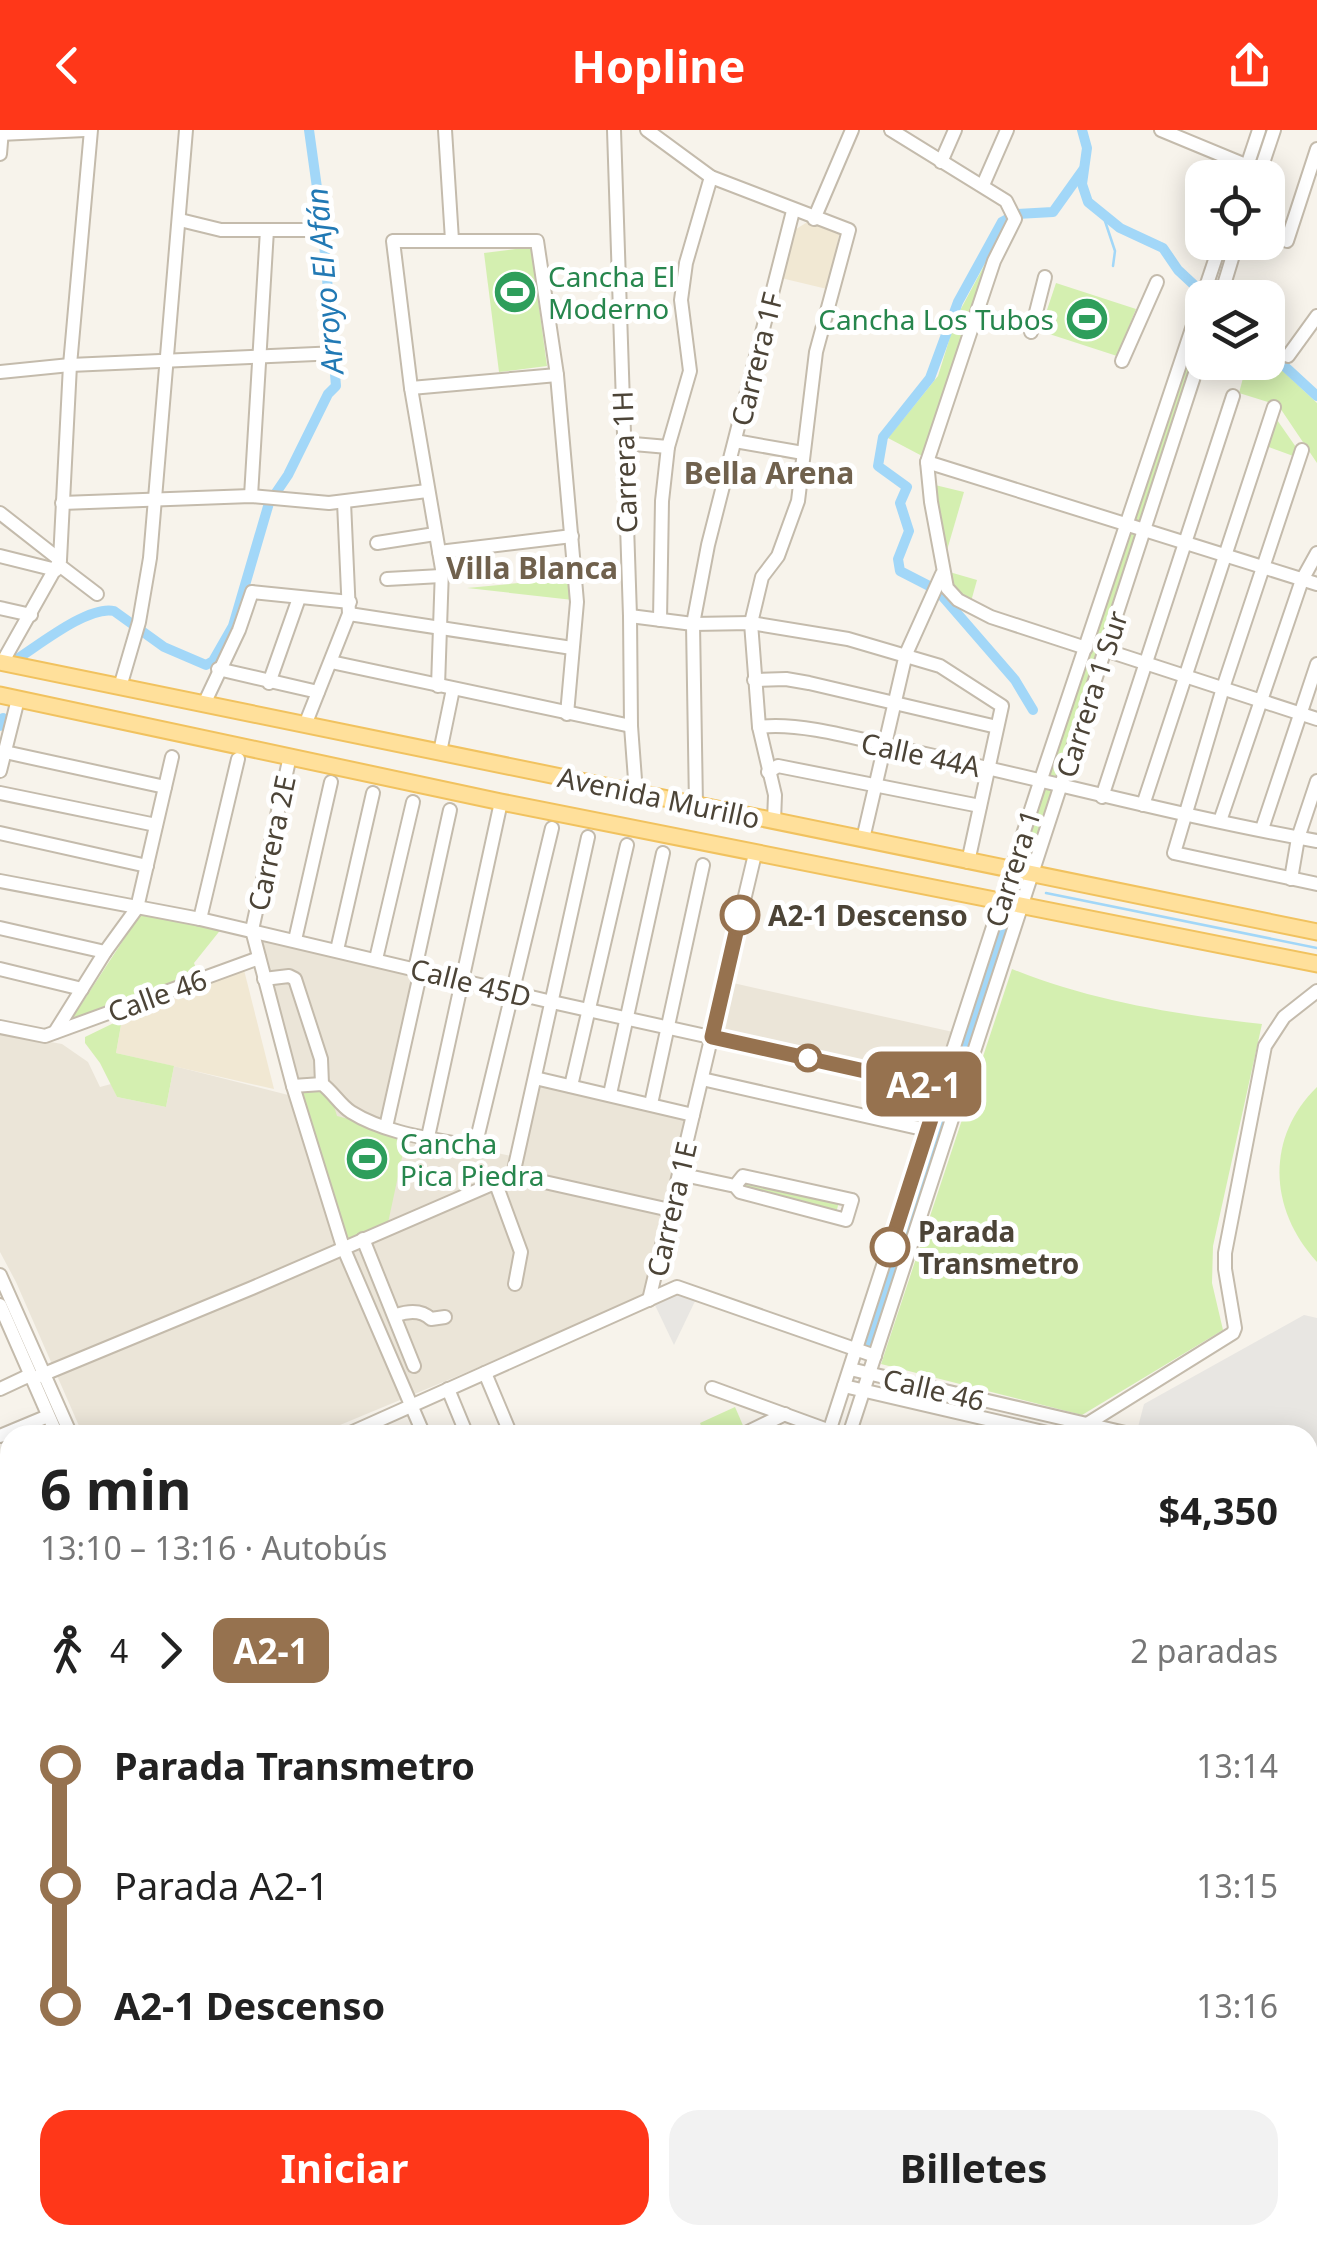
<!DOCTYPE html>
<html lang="es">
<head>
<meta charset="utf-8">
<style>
	:root { --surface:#fff; --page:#f2f2f2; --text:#222; --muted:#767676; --accent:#ff3719 }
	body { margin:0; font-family:"Noto Sans",sans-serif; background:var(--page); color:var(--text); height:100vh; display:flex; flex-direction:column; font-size:38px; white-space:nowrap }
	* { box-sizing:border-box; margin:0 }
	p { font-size:32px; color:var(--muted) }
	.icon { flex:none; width:55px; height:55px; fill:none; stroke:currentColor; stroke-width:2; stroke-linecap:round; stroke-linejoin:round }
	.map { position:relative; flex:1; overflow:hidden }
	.side { position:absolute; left:0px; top:1295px; width:1318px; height:820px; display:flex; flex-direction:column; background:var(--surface); border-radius:30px 30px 0 0; box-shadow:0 5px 25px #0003 }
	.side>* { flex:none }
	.badge { padding:0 20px; border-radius:15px; font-size:35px; line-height:65px }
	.tools { position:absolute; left:1185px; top:30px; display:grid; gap:20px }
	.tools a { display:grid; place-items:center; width:100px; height:100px; border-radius:20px; background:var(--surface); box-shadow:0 5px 25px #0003; font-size:50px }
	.map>.badge { position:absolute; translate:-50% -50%; box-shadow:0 0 0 5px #fff }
	.legs { display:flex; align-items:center; gap:15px; height:110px; padding:0 40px; font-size:32px }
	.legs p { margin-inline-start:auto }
	.summary { display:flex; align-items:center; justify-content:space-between; height:170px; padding:0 40px }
	h1 { font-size:55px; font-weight:700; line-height:75px }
	.cta { display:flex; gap:20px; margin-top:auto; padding:20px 40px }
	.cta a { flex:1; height:115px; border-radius:30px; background:var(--accent); color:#fff; font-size:40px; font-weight:700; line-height:115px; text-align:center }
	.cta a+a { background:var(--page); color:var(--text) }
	ul { padding:0 40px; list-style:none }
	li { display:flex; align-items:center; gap:35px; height:120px; font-size:38px }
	li i { display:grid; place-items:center; width:15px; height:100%; margin:0 12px; background:currentColor }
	li i::after { content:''; width:25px; height:25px; margin:-12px; border:8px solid; border-radius:50%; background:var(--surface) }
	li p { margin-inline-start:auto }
	li:first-child i { background:linear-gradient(#0000 50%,currentColor 0) }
	li:last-child i { background:linear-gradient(currentColor 50%,#0000 0) }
	header { display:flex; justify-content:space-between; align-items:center; height:130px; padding:0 40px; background:var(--accent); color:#fff; font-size:45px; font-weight:700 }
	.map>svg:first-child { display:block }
	.residential { fill:#ebe5d8 }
	.education { fill:#f1e8d3 }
	.green { fill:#d4efb0 }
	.parking { fill:#e8e6e2 }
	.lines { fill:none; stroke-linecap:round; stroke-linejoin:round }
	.stream { stroke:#a2d7f8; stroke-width:2.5 }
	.canal { stroke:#a2d7f8; stroke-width:10 }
	.minor-casing { stroke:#c4bbac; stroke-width:16 }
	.major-casing { stroke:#f1c25f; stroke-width:19 }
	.minor { stroke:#fff; stroke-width:12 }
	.major { stroke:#ffe09b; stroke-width:15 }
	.line-1-casing { stroke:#fff; stroke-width:22 }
	.line-1 { stroke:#96724f; stroke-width:15 }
	.stop-1-dot { fill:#fff; stroke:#96724f; stroke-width:5 }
	.labels { text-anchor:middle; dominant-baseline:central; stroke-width:10; stroke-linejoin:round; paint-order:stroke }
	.leisure-label { font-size:28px; fill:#27864d; stroke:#fff; text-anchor:start }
	.street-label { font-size:28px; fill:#4c4437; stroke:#fff }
	.stop-label { font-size:28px; font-weight:bold; fill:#4c4437; stroke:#fff; text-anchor:start }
	.water-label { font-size:30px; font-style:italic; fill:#2179b4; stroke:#fff }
	.neighbourhood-label { font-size:30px; font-weight:bold; fill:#70614d; stroke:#fff }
</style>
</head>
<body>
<header><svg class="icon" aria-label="back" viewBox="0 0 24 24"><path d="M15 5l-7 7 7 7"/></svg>Hopline<svg class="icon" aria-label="share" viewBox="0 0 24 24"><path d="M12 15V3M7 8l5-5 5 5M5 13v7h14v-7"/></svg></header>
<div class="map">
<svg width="1317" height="2115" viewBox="0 0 1317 2115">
	<rect width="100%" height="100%" fill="#f7f3eb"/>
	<g class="residential">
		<polygon points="260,808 416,844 384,999 520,1028 536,951 687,986 645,1168 316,1305 83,1305 16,1152 0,1122 0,903 62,914 88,932 100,957 111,954 117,967 166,977 174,936 300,968"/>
		<polygon points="733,853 953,902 937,950 722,901"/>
	</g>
	<g class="education">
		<polygon points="809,91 840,101 827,159 781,148 793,101"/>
		<polygon points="244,840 274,959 116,923 122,889"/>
	</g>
	<g class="green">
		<polygon points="531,117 547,236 499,242 484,123"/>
		<polygon points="986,132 990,133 924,327 888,308 938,246 956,188"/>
		<polygon points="1056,153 1136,179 1117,226 1040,201"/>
		<polygon points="1202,184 1202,207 1030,737 1019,735"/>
		<polygon points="1268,227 1317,273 1317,333 1278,275 1239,263 1247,233 1268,232"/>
		<polygon points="1275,287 1298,320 1296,327 1266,316"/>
		<polygon points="935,355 964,362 945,427"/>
		<polygon points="946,441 977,450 970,475 949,457"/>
		<polygon points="572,448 573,470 467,458"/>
		<polygon points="141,783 222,798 194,833 198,844 69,893"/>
		<path d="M1012,839c78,32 166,46 250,55l-49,222 -1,37 11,47 -141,85 -201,-51z"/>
		<polygon points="122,889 116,923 174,936 166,977 117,967 100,933 85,913 85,907"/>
		<polygon points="311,956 330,963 337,986 407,1004 388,1093 345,1111 302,963"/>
		<path d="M1317,957v175c-48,-52 -52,-124 0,-175z"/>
		<polygon points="743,1050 839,1072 836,1083 741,1059"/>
		<polygon points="735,1277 745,1300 734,1305 705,1305 700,1293"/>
		<polygon points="1317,1926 1317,2057 1311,2060 1308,2058 1308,1930"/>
	</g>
	<g class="parking">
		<polygon points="680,1161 697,1167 674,1215 654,1173"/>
		<polygon points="1304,1185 1317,1188 1317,1336 1308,1334 1308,1305 1176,1305 1138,1297 1144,1274"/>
	</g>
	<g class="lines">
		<g class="stream">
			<polyline points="1104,88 1115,121 1113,136"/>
			<polyline points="1046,763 1317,818"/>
		</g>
		<g class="canal">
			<polyline points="1082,0 1087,18 1082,54 1088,72 1120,98 1163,118 1178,140 1207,167"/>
			<polyline points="1268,221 1317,266"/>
			<path d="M17,529c22,-14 72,-54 97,-48l50,36 42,18 7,-4 20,-35 36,-123 19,-28 40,-81 8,-8 -13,-155 -14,-101"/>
			<polyline points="1033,580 1015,550 937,460 900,441 898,429 909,401 900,373 907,357 878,336 883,307 930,248 958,172 1002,92 1017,84 1053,82 1083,40"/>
			<polyline points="0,596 3,588"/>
			<polyline points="869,1213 1008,785"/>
			<polyline points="0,1344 6,1372"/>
		</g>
		<g class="minor-casing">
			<g id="minor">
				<polyline points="445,0 452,110"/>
				<polyline points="614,0 630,486 631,596 636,663"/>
				<polyline points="647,0 711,47 849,100 816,222 798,371 778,426 762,447 751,493 759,597 775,665 774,691"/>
				<polyline points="891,0 1006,71 1015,89 994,131 927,332 931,372 947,458 958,470 991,487 1086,518"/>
				<polyline points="1161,0 1260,41"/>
				<polyline points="0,4 85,0"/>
				<polyline points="0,24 2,0"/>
				<polyline points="941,32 955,0"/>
				<polyline points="1259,45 1274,0"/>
				<polyline points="1243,48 1259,0"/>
				<polyline points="983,55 1007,0"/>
				<polyline points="814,89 852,0"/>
				<polyline points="180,90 221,100 318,100"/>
				<polyline points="1287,111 1317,19"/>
				<polyline points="1220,168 1237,112"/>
				<polyline points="1031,202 1045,147"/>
				<polyline points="1288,226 1317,186"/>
				<polyline points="1122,231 1157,152"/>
				<polyline points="0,242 70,235 338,223"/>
				<polyline points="411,258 557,245"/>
				<polyline points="735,311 803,323"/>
				<polyline points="622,313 668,317"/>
				<polyline points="1302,320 1223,558 1174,723 1317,754"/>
				<polyline points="927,332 1317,454"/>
				<polyline points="251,366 267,100"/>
				<polyline points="62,373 251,366 329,373 427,361"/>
				<polyline points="0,383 60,430"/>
				<polyline points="377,413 435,404"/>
				<polyline points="439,422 572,406"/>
				<polyline points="0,426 56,440"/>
				<polyline points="59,435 97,464"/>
				<polyline points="387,449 441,446"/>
				<polyline points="0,478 31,485"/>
				<polyline points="349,484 572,518"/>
				<polyline points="630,486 693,494 751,493 848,509 940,536 1002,576 968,732"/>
				<polyline points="660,490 662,371 668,317 690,241 681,170 686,133 711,47"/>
				<polyline points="1105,520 1317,589"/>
				<polyline points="331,532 631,596"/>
				<polyline points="2,533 60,430 70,235 91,0"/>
				<polyline points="218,539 318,562"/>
				<polyline points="754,550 786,549 809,553 997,597"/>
				<polyline points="269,553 299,468"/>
				<polyline points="438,556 442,439 411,258 393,111 537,111 557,245 577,472 567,584"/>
				<polyline points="120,557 139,492 150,428 186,0"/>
				<polyline points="204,574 239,500 252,462 350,472"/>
				<polyline points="305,595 349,484 344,372"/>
				<path d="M759,597c45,-6 112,16 157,25 134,29 266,65 401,89"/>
				<polyline points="5,622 165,657"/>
				<polyline points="440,622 453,559"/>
				<polyline points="290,626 252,800 293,956 343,1117 424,1305"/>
				<polyline points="0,641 18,569"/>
				<polyline points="768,642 778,636 980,676"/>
				<polyline points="0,663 156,695"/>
				<polyline points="1102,667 1233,266"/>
				<polyline points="696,675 693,494 708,415 793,81"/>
				<polyline points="1143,675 1274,277"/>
				<polyline points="1220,691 1302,450 1317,423"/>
				<polyline points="1262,699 1317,534"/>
				<polyline points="0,703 147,736"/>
				<polyline points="863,709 906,524 942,444"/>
				<polyline points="1291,749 1298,708 1317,651"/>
				<polyline points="0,751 200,789 552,872 941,958"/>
				<polyline points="200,789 238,629"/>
				<polyline points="0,798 105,822"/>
				<polyline points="295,810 331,652"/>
				<polyline points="337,820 373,663"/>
				<polyline points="376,829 413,672"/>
				<polyline points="0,839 82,859"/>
				<polyline points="415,839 450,680"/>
				<polyline points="264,849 289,846 295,849 321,929 322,954"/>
				<polyline points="0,897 45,906 259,828"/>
				<polyline points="55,902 105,822 137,778 172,627"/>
				<polyline points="535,948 693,985"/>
				<polyline points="702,949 927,1000"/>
				<path d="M293,956l29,-2c11,8 18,21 29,28 35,22 83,27 124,35l77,-319"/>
				<polyline points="571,956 627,715"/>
				<polyline points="610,964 663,723"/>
				<polyline points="651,974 703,735"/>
				<polyline points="386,997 421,840"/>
				<polyline points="428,1007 501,672"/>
				<polyline points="679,1044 735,1056 740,1062 846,1090 852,1070 743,1046 735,1056"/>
				<polyline points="513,1045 588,707"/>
				<polyline points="513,1045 670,1080"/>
				<polyline points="496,1054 521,1122 515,1154"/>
				<polyline points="363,1109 414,1236"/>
				<polyline points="0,1145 71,1305"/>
				<polyline points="649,1170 755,724"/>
				<polyline points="0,1175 57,1305"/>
				<path d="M396,1185c12,-4 25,-6 35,4l14,-2"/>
				<polyline points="850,1239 1134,1305"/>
				<polyline points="485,1243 511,1305"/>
				<polyline points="32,1249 252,1158 513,1045"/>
				<polyline points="844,1256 1056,1305"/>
				<polyline points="712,1258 830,1301"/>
				<polyline points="0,1259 30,1245"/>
				<polyline points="448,1259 467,1305"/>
				<polyline points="1087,1294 1233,1203 1235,1198 1225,1139 1225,1123 1265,916 1284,887 1317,861"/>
				<polyline points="346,1305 677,1157 875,1226"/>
				<polyline points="742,1305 785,1284"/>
				<polyline points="828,1305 1040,652 1221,112"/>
				<polyline points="849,1305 1202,222"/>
				<polyline points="0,1306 48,1286"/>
				<polyline points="1308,1344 1317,1346"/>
				<polyline points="1308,1360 1317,1362"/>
				<polyline points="0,1369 10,1391"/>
				<polyline points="0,1502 10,1484"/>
				<polyline points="1308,1514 1317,1516"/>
				<polyline points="0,1527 10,1532"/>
				<polyline points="1308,1570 1317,1572"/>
				<polyline points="0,1614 10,1624"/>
				<polyline points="0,1668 10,1652"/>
				<polyline points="0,1717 10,1721"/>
				<polyline points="1308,1719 1317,1722"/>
				<polyline points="0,1830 10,1821"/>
				<polyline points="1313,1880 1317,1860"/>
				<polyline points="0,1926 10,1933"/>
				<polyline points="0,2000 10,2008"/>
				<polyline points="1308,2066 1317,2063"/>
				<polyline points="0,2085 10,2073"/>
				<polyline points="16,2105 28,2115"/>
				<polyline points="135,2105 146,2115"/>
				<polyline points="351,2105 356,2115"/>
				<polyline points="444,2105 449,2115"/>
				<polyline points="770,2105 813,2115"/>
				<polyline points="1135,2105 1140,2115"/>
				<polyline points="1146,2105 1150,2115"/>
				<polyline points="600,2109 624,2115"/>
				<polyline points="104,2115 113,2105"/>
				<polyline points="202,2115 211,2105"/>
				<polyline points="312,2115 317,2105"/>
				<polyline points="727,2115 730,2105"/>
				<polyline points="848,2115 851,2105"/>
			</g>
		</g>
		<g class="major-casing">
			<g id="major">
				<polyline points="0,532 1317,802"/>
				<polyline points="0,565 501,672 1317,834"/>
			</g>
		</g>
		<use href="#minor" class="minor"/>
		<use href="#major" class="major"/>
	</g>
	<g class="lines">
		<g class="line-1-casing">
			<polyline id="line-1" points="740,785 712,907 941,958 890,1117"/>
		</g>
		<use href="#line-1" class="line-1"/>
	</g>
	<defs>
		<g id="stadium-disc" transform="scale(2.25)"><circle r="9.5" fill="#2e9e5b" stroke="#fff"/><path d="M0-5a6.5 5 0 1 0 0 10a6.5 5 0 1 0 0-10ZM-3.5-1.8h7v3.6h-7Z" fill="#fff"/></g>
	</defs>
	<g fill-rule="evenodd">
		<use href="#stadium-disc" x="515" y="162"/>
		<use href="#stadium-disc" x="1087" y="189"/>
		<use href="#stadium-disc" x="367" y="1029"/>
	</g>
	<g class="stop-1-dot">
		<circle cx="740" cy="785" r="18"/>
		<circle cx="808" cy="928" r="12"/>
		<circle cx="890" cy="1117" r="18"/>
	</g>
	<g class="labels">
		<g class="leisure-label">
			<text x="548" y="146">Cancha El<tspan x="548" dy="32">Moderno</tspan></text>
			<text x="1054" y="189" text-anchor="end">Cancha Los Tubos</text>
			<text x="400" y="1013">Cancha<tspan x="400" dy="32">Pica Piedra</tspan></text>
		</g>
		<g class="street-label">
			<text transform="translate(756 229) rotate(-76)">Carrera 1F</text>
			<text transform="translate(624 332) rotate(-92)">Carrera 1H</text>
			<text transform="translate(1091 564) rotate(-72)">Carrera 1 Sur</text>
			<text transform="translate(921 624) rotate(12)">Calle 44A</text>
			<text transform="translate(659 667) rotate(12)">Avenida Murillo</text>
			<text transform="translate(271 713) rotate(-78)">Carrera 2E</text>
			<text transform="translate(1012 738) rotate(-72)">Carrera 1</text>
			<text transform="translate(471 852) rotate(14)">Calle 45D</text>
			<text transform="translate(157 865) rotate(-20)">Calle 46</text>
			<text transform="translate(671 1079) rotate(-77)">Carrera 1E</text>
			<text transform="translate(934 1259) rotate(13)">Calle 46</text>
		</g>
		<g class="stop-label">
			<text x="768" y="785">A2-1 Descenso</text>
			<text x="918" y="1101">Parada<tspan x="918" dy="32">Transmetro</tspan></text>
		</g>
		<g class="water-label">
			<text transform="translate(324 151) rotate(-95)">Arroyo El Afán</text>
		</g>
		<g class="neighbourhood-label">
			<text x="769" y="342">Bella Arena</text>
			<text x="532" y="437">Villa Blanca</text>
		</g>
	</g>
</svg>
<div class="tools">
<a><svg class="icon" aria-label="locate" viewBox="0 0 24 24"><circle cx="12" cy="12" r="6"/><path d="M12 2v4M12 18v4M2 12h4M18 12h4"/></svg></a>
<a><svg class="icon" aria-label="layers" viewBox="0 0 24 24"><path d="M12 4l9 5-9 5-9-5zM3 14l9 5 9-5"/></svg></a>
</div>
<b class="badge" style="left:924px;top:954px;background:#96724f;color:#fff">A2-1</b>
<section class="side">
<div class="summary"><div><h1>6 min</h1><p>13:10 – 13:16 · Autobús</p></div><b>$4,350</b></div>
<div class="legs"><svg class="icon" aria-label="walk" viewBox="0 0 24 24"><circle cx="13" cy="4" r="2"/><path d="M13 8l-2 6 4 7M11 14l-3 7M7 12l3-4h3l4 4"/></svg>4<svg class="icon" aria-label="forward" viewBox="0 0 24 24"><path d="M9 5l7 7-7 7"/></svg><b class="badge" style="background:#96724f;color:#fff">A2-1</b><p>2 paradas</p></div>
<ul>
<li><i style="color:#96724f"></i><b>Parada Transmetro</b><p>13:14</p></li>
<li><i style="color:#96724f"></i><span>Parada A2-1</span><p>13:15</p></li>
<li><i style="color:#96724f"></i><b>A2-1 Descenso</b><p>13:16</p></li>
</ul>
<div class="cta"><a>Iniciar</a><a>Billetes</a></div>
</section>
</div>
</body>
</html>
